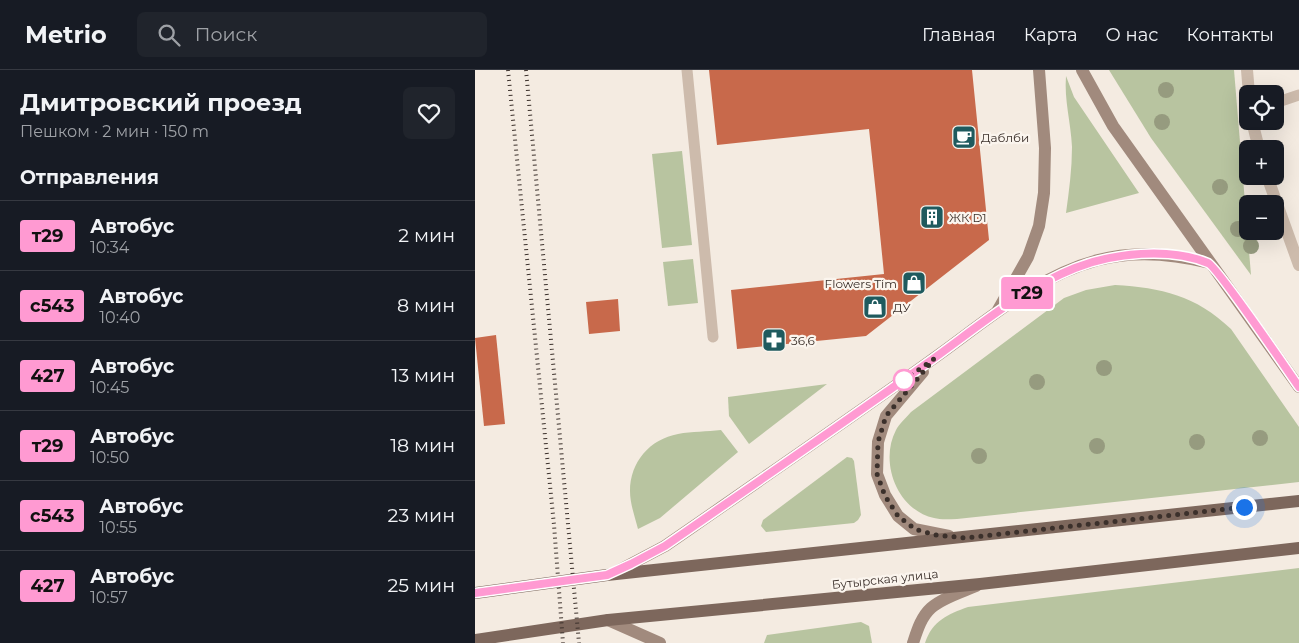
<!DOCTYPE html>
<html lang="ru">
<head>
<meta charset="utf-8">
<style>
	:root { --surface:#171b24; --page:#20242c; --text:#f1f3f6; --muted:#9ea1a6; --line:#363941 }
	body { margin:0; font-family:Montserrat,sans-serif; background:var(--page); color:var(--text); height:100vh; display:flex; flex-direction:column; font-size:19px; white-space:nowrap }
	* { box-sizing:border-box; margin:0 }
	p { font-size:16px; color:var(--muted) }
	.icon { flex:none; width:28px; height:28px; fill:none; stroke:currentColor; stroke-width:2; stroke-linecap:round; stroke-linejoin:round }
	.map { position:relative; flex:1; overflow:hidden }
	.sheet { display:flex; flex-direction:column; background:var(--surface); width:475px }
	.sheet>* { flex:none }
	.badge { padding:0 10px; border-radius:4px; font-size:18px; line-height:32px }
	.buttons { position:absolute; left:764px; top:15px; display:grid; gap:10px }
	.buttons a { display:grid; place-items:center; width:45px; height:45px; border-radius:8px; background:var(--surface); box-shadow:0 5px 20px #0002; font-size:25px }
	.you { position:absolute; width:25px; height:25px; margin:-12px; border:4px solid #fff; border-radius:50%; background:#1a73e8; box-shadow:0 0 0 8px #1a73e833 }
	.map>.badge { position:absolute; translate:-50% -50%; box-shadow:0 0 0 2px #fff }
	h2 { padding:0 20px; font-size:19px; line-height:45px }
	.round { display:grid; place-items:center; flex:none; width:52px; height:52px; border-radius:8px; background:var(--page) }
	.summary { display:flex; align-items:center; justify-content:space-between; height:85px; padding:0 20px }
	h1 { font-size:24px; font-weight:700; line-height:38px }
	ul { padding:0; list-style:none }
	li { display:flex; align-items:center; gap:15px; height:70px; padding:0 20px; border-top:1px solid var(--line) }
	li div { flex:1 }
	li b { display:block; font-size:19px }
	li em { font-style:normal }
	li .badge { min-width:55px; font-weight:700; text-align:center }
	header { display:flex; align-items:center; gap:30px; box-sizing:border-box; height:70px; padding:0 25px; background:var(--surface); border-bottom:1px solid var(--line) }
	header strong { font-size:24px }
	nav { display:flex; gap:28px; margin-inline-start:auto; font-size:18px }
	.search { width:350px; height:45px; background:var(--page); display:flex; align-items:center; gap:12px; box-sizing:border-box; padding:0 18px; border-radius:8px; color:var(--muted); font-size:19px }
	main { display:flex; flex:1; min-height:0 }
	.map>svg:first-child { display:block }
	.green { fill:#b8c4a0 }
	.building { fill:#c8694b }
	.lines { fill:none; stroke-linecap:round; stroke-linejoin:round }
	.lane { stroke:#cdbbac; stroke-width:11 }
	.street { stroke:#cdbbac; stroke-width:12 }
	.secondary { stroke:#a18a7d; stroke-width:12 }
	.primary { stroke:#7d675c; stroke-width:12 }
	.rail { stroke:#3b302b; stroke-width:4; stroke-dasharray:1 4; stroke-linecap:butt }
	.tree { fill:#969b7f }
	.line-casing { stroke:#fff; stroke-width:11 }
	.line { stroke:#ff9ad2; stroke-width:8 }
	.walk { stroke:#3b302b; stroke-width:5; stroke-dasharray:0 9 }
	.stop-dot { fill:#fff; stroke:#ff9ad2; stroke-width:2.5 }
	.labels { text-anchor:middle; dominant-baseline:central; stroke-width:4.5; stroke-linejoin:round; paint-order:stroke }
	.poi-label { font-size:12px; fill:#3b302b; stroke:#fbf5ee; text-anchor:start }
	.street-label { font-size:12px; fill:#3b302b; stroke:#fbf5ee }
</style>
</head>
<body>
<header>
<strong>Metrio</strong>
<div class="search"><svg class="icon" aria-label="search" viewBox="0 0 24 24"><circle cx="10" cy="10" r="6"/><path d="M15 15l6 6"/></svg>Поиск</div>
<nav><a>Главная</a><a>Карта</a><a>О нас</a><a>Контакты</a></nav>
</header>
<main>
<section class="sheet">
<div class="summary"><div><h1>Дмитровский проезд</h1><p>Пешком · 2 мин · 150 m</p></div><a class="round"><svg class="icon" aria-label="heart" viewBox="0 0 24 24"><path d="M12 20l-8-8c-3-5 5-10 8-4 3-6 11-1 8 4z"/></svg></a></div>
<h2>Отправления</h2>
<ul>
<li><span class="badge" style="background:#ff9ad2;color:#111">т29</span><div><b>Автобус</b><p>10:34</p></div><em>2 мин</em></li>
<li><span class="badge" style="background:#ff9ad2;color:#111">с543</span><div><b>Автобус</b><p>10:40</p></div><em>8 мин</em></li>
<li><span class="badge" style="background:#ff9ad2;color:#111">427</span><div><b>Автобус</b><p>10:45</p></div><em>13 мин</em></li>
<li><span class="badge" style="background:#ff9ad2;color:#111">т29</span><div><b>Автобус</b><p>10:50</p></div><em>18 мин</em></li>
<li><span class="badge" style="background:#ff9ad2;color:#111">с543</span><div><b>Автобус</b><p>10:55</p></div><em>23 мин</em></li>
<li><span class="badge" style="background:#ff9ad2;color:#111">427</span><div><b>Автобус</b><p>10:57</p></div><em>25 мин</em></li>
</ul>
</section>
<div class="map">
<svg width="824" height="573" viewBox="0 0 824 573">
	<rect width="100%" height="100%" fill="#f4ebe1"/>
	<g class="green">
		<polygon points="634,0 759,0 776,205 676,68"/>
		<path d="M591,6l8,21 65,96 -73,20c3,-22 6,-44 6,-66 -1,-24 -8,-47 -6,-71z"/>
		<polygon points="207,81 217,175 187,178 177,84"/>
		<polygon points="218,189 223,233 193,236 188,192"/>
		<path d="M640,215c47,3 80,10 116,44l68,98v55l-342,37c-7,0 -16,1 -23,-1 -37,-8 -55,-56 -38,-88 3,-6 10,-12 15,-18l153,-114 22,-8z"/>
		<polygon points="352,314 274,374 254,346 253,327"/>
		<path d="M246,360l17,22 -78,66 -22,11c-3,-12 -8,-25 -8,-38 0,-29 20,-52 48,-57 14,-3 29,-2 43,-4z"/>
		<polygon points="372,387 377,388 379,391 386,445 383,450 379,453 291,462 286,456 288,450"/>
		<path d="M824,498v75h-374c7,-22 23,-29 43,-36z"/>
		<polygon points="386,552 394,556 397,573 289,573 292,565"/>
	</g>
	<g class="building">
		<polygon points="234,0 497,0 514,170 391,266 262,279 256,220 409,204 401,124 394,59 242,75"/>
		<polygon points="143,229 145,261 114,264 111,232"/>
		<polygon points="21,265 30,354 9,356 0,268"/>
	</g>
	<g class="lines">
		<g class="lane">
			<polyline points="212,0 238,267"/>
			<polyline points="800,33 824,25"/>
		</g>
		<g class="street">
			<polyline points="772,0 774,24"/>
			<polyline points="777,51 784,79"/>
			<polyline points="792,106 824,195"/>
		</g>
		<g class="secondary">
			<polyline points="607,0 638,56 824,317"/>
			<polyline points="523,240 553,187 564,156 569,123 570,78 564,0"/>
			<polyline points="448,302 411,346 403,372 402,404 410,425 423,446 439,459 474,466"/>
			<path d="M137,504l53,-28 29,-20c79,-55 158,-109 236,-165 53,-37 104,-84 168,-101 37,-10 76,-6 112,3"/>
			<polyline points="133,550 185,573"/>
			<path d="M438,573c4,-12 8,-26 18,-35 11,-10 31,-16 45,-22"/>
		</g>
		<g class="primary">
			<polyline points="0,523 132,505 824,431"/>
			<polyline points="0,570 133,550 505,514 824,478"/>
		</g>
		<g class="rail">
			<polyline points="33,0 79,455 88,573"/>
			<polyline points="51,0 104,573"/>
		</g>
	</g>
	<g class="tree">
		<circle cx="691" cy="20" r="8"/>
		<circle cx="687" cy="52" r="8"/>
		<circle cx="745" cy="117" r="8"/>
		<circle cx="763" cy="159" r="8"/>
		<circle cx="776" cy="176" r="8"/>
		<circle cx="629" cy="298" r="8"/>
		<circle cx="562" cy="312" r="8"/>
		<circle cx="785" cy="368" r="8"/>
		<circle cx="722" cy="372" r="8"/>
		<circle cx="622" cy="376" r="8"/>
		<circle cx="504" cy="386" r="8"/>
	</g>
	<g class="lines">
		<g class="line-casing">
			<path id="line" d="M0,523l132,-18 24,-11 34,-18 29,-20c78,-54 155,-107 232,-162 48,-34 94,-74 149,-96 38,-15 94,-21 133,-5 8,3 80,108 91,124"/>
		</g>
		<use href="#line" class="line"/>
		<polyline class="walk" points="429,310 459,289 411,346 403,372 402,404 410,426 423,446 440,459 460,465 491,468 769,437"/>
	</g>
	<defs>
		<g id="cafe-square" transform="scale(1.25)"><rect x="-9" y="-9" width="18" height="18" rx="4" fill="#1f5a5e" stroke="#fbf5ee"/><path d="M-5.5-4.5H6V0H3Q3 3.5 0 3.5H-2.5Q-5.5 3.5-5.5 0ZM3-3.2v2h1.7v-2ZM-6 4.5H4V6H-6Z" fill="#fff"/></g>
		<g id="building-square" transform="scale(1.25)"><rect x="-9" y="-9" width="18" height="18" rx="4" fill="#1f5a5e" stroke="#fbf5ee"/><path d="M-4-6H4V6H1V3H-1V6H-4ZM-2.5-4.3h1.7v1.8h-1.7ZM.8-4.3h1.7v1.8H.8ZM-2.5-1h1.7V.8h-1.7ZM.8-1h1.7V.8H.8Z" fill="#fff"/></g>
		<g id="shop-square" transform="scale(1.25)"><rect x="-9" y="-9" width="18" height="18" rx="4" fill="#1f5a5e" stroke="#fbf5ee"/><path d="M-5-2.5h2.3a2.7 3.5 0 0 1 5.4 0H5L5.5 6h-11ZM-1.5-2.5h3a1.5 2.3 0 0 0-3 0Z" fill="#fff"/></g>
		<g id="pharmacy-square" transform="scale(1.25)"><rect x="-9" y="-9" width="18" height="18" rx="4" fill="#1f5a5e" stroke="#fbf5ee"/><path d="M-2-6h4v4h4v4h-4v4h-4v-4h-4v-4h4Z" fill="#fff"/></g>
	</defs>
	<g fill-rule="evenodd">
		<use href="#cafe-square" x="489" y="67"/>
		<use href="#building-square" x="457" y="147"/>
		<use href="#shop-square" x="439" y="213"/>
		<use href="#shop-square" x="400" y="237"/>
		<use href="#pharmacy-square" x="299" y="270"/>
	</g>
	<circle class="stop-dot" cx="429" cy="310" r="10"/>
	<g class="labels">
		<g class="poi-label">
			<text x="506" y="67">Даблби</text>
			<text x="474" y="147">ЖК D1</text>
			<text x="422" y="213" text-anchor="end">Flowers Tim</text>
			<text x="418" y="237">ДУ</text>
			<text x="316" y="270">36,6</text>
		</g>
		<g class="street-label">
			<text transform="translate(410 509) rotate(-6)">Бутырская улица</text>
		</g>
	</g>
</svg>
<div class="buttons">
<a><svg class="icon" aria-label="locate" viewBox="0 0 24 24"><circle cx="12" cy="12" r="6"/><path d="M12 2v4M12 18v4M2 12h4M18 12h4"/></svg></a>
<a>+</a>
<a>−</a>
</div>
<div class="you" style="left:769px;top:437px"></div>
<b class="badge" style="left:552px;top:223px;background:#ff9ad2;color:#111">т29</b>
</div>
</main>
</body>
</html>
